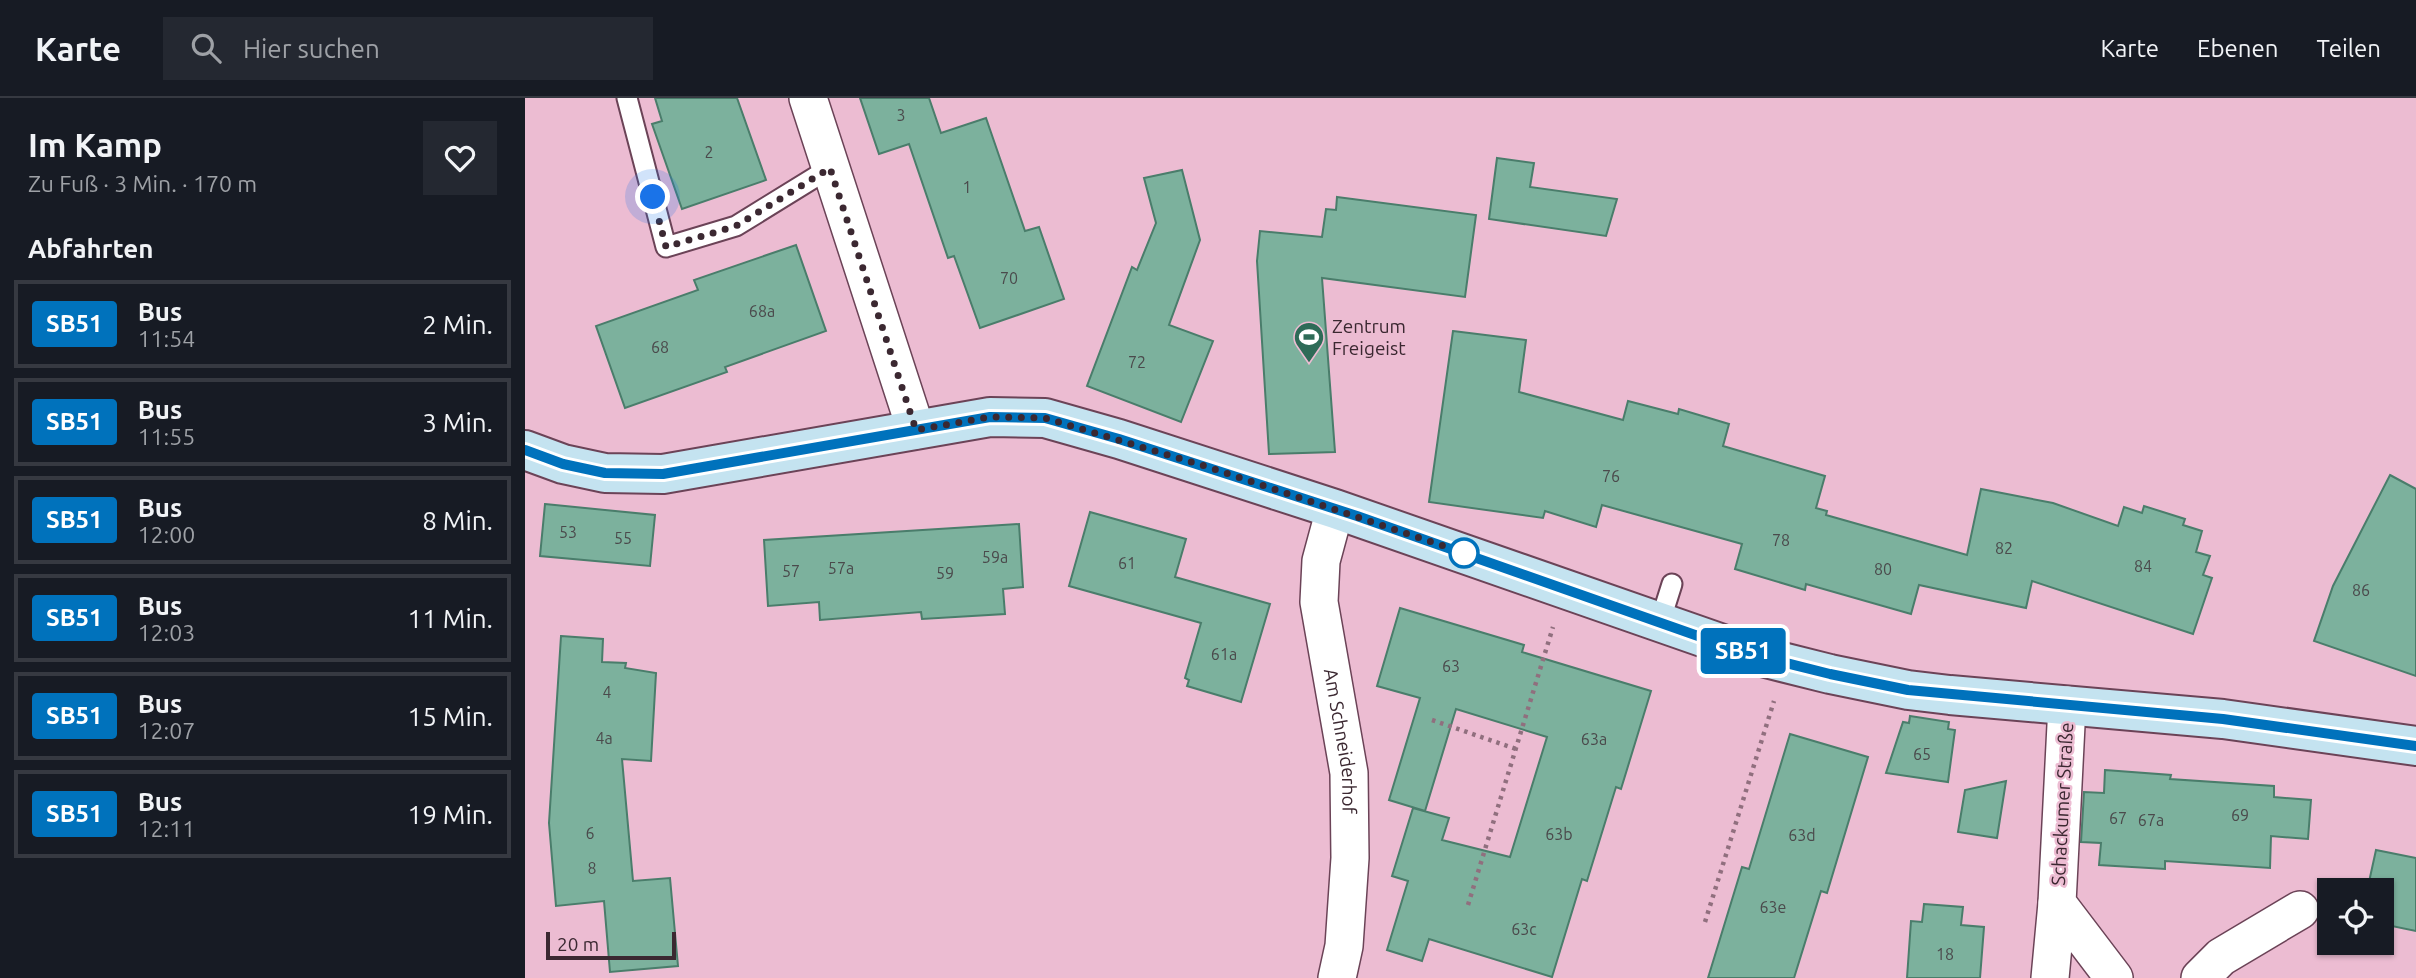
<!DOCTYPE html>
<html lang="de">
<head>
<meta charset="utf-8">
<style>
	:root { --surface:#171b24; --page:#242831; --text:#f1f3f6; --muted:#9ea1a6; --line:#363941 }
	body { margin:0; font-family:Ubuntu,sans-serif; background:var(--page); color:var(--text); height:100vh; display:flex; flex-direction:column; font-size:26px; white-space:nowrap }
	* { box-sizing:border-box; margin:0 }
	p { font-size:23px; color:var(--muted) }
	.icon { flex:none; width:38px; height:38px; fill:none; stroke:currentColor; stroke-width:2; stroke-linecap:round; stroke-linejoin:round }
	.map { position:relative; flex:1; overflow:hidden }
	.side { display:flex; flex-direction:column; background:var(--surface); width:525px }
	.side>* { flex:none }
	.badge { padding:0 14px; border-radius:5px; font-size:24px; line-height:46px }
	.controls { position:absolute; left:1792px; top:780px; display:grid; gap:14px }
	.controls a { display:grid; place-items:center; width:77px; height:77px; border-radius:0px; background:var(--surface); box-shadow:0 2px 5px #0004; font-size:35px }
	.scale { position:absolute; left:21px; bottom:18px; width:130px; box-sizing:border-box; padding-left:7px; border:4px solid #3b2831; border-top:0; font-size:19px; line-height:24px; white-space:nowrap; color:#3b2831; -webkit-text-stroke:5px #ecbcd2; paint-order:stroke }
	.you { position:absolute; width:35px; height:35px; margin:-18px; border:5px solid #fff; border-radius:50%; background:#1a73e8; box-shadow:0 0 0 10px #1a73e833 }
	.map>.badge { position:absolute; translate:-50% -50%; box-shadow:0 0 0 4px #fff }
	h2 { padding:0 28px; font-size:26px; line-height:63px }
	.round { display:grid; place-items:center; flex:none; width:74px; height:74px; border-radius:0px; background:var(--page) }
	.head { display:flex; align-items:center; justify-content:space-between; height:119px; padding:0 28px }
	h1 { font-size:33px; font-weight:600; line-height:52px }
	ul { padding:0; list-style:none }
	li { display:flex; align-items:center; gap:21px; height:88px; margin:0 14px 10px; padding:0 14px; border:4px solid var(--line); border-radius:0px }
	li div { flex:1 }
	li b { display:block; font-size:26px }
	li em { font-style:normal }
	li .badge { min-width:77px; font-weight:700; text-align:center }
	header { display:flex; align-items:center; gap:42px; box-sizing:border-box; height:98px; padding:0 35px; background:var(--surface); border-bottom:2px solid var(--line) }
	header strong { font-size:33px }
	nav { display:flex; gap:38px; margin-inline-start:auto; font-size:24px }
	.search { width:490px; height:63px; background:var(--page); display:flex; align-items:center; gap:18px; box-sizing:border-box; padding:0 24px; border-radius:0px; color:var(--muted); font-size:26px }
	main { display:flex; flex:1; min-height:0 }
	.map>svg:first-child { display:block }
	.building { fill:#7cb19d; stroke:#4a7d6b; stroke-width:2 }
	.lines { fill:none; stroke-linecap:round; stroke-linejoin:round }
	.lane-casing { stroke:#6b4357; stroke-width:23 }
	.street-casing { stroke:#6b4357; stroke-width:40 }
	.secondary-casing { stroke:#6b4357; stroke-width:42 }
	.path { stroke:#906f7e; stroke-width:4.5; stroke-dasharray:3.5 5; stroke-linecap:butt }
	.lane { stroke:#fff; stroke-width:19 }
	.street { stroke:#fff; stroke-width:37 }
	.secondary { stroke:#c4e3f0; stroke-width:38 }
	.line-casing { stroke:#fff; stroke-width:16 }
	.line { stroke:#0072bc; stroke-width:10 }
	.walk { stroke:#3b2831; stroke-width:7; stroke-dasharray:0 12.6 }
	.stop-dot { fill:#fff; stroke:#0072bc; stroke-width:3.5 }
	.labels { text-anchor:middle; dominant-baseline:central; stroke-width:5; stroke-linejoin:round; paint-order:stroke }
	.number-label { font-size:16px; fill:#4b4a4c }
	.poi-label { font-size:19px; fill:#3b2831; stroke:#ecbcd2; text-anchor:start }
	.street-label { font-size:19px; fill:#3b2831; stroke:#ecbcd2 }
</style>
</head>
<body>
<header>
<strong>Karte</strong>
<div class="search"><svg class="icon" aria-label="search" viewBox="0 0 24 24"><circle cx="10" cy="10" r="6"/><path d="M15 15l6 6"/></svg>Hier suchen</div>
<nav><a>Karte</a><a>Ebenen</a><a>Teilen</a></nav>
</header>
<main>
<section class="side">
<div class="head"><div><h1>Im Kamp</h1><p>Zu Fuß · 3 Min. · 170 m</p></div><a class="round"><svg class="icon" aria-label="heart" viewBox="0 0 24 24"><path d="M12 20l-8-8c-3-5 5-10 8-4 3-6 11-1 8 4z"/></svg></a></div>
<h2>Abfahrten</h2>
<ul>
<li><span class="badge" style="background:#0072bc;color:#fff">SB51</span><div><b>Bus</b><p>11:54</p></div><em>2 Min.</em></li>
<li><span class="badge" style="background:#0072bc;color:#fff">SB51</span><div><b>Bus</b><p>11:55</p></div><em>3 Min.</em></li>
<li><span class="badge" style="background:#0072bc;color:#fff">SB51</span><div><b>Bus</b><p>12:00</p></div><em>8 Min.</em></li>
<li><span class="badge" style="background:#0072bc;color:#fff">SB51</span><div><b>Bus</b><p>12:03</p></div><em>11 Min.</em></li>
<li><span class="badge" style="background:#0072bc;color:#fff">SB51</span><div><b>Bus</b><p>12:07</p></div><em>15 Min.</em></li>
<li><span class="badge" style="background:#0072bc;color:#fff">SB51</span><div><b>Bus</b><p>12:11</p></div><em>19 Min.</em></li>
</ul>
</section>
<div class="map">
<svg width="1891" height="880" viewBox="0 0 1891 880">
	<rect width="100%" height="100%" fill="#ecbcd2"/>
	<g class="building">
		<polygon points="130,0 212,0 241,82 157,111 127,26 137,23"/>
		<polygon points="335,0 404,0 416,35 461,20 500,133 514,129 539,201 455,230 429,158 423,160 384,46 354,56"/>
		<polygon points="972,60 1009,65 1005,89 1092,101 1081,138 964,121"/>
		<polygon points="657,72 675,142 644,227 688,243 656,324 562,288 607,169 612,172 631,125 619,80"/>
		<polygon points="812,99 951,117 940,199 797,180 810,354 744,356 732,163 735,133 797,139 801,111 811,112"/>
		<polygon points="271,147 301,233 200,269 202,274 100,310 71,228 173,192 169,182"/>
		<polygon points="928,233 1001,242 994,294 1098,322 1103,303 1153,316 1154,311 1204,326 1198,348 1300,378 1291,410 1302,413 1301,417 1442,457 1456,391 1528,405 1593,428 1599,409 1617,415 1619,408 1660,421 1658,427 1677,433 1671,454 1685,458 1678,477 1687,480 1668,536 1507,483 1501,510 1394,487 1386,516 1281,486 1280,492 1210,471 1217,446 1077,407 1071,429 1020,413 1018,420 904,404"/>
		<polygon points="1865,377 1891,391 1891,578 1789,543 1808,488"/>
		<polygon points="20,406 130,417 125,468 15,458"/>
		<polygon points="565,414 661,441 650,479 745,506 716,604 662,588 664,582 660,580 676,525 544,488"/>
		<polygon points="494,426 498,489 478,491 480,516 397,521 396,514 295,522 294,504 243,508 239,442"/>
		<polygon points="875,510 999,547 997,554 1126,593 1096,691 1091,689 1062,783 1057,781 1027,879 904,841 897,863 862,852 883,783 867,778 888,710 924,720 917,742 985,759 1022,639 931,611 900,713 864,702 895,600 852,588"/>
		<polygon points="36,538 78,541 77,564 101,565 100,570 131,575 126,663 97,661 108,783 145,780 153,868 85,874 79,803 31,808 24,725"/>
		<polygon points="1385,618 1424,624 1423,631 1430,632 1423,684 1361,675 1378,624 1384,625"/>
		<polygon points="1265,636 1343,659 1302,795 1296,793 1269,880 1183,880 1217,769 1224,771"/>
		<polygon points="1580,672 1646,677 1645,681 1749,688 1749,699 1786,702 1783,741 1746,738 1745,770 1640,763 1640,771 1574,767 1576,745 1556,744 1559,694 1579,695"/>
		<polygon points="1481,683 1472,740 1433,734 1440,692"/>
		<polygon points="1851,752 1891,760 1891,833 1857,826 1857,793 1842,793"/>
		<polygon points="1399,806 1438,809 1436,827 1459,829 1455,880 1382,880 1386,823 1397,824"/>
	</g>
	<g class="lines">
		<g class="lane-casing">
			<g id="lane">
				<polyline points="102,0 141,149 211,128 305,70"/>
				<polyline points="1135,524 1147,486"/>
			</g>
		</g>
		<g class="street-casing">
			<g id="street">
				<polyline points="283,0 391,332"/>
				<path id="s1" d="M810,411l-14,52 -2,41 30,171 1,85 -6,88 -7,32"/>
				<polyline points="1542,607 1532,805 1589,880"/>
				<polyline points="1525,880 1532,805"/>
				<polyline points="1675,880 1696,859 1775,812"/>
			</g>
		</g>
		<g class="secondary-casing">
			<polyline id="secondary" points="0,352 38,366 80,375 138,376 465,319 520,320 594,341 810,411 1229,557 1305,576 1383,592 1425,597 1698,621 1891,648"/>
		</g>
		<g class="path">
			<polyline points="907,622 991,651"/>
			<polyline points="943,807 1028,529"/>
			<polyline points="1180,824 1249,603"/>
		</g>
		<use href="#lane" class="lane"/>
		<use href="#street" class="street"/>
		<use href="#secondary" class="secondary"/>
	</g>
	<g class="lines">
		<g class="line-casing">
			<polyline id="line" points="0,352 38,366 80,375 138,376 465,319 520,320 594,341 832,418 1190,544 1229,557 1305,576 1383,592 1698,621 1891,648"/>
		</g>
		<use href="#line" class="line"/>
		<polyline class="walk" points="128,99 141,149 211,128 305,70 391,332 465,319 520,320 683,369 946,457 939,455"/>
	</g>
	<defs>
		<g id="stadium-pin" transform="scale(1.575)"><path d="M0 17L-7.5 6A9.5 9.5 0 1 1 7.5 6Z" fill="#2e6b57" stroke="#ecbcd2"/><path d="M0-5a6.5 5 0 1 0 0 10a6.5 5 0 1 0 0-10ZM-3.5-1.8h7v3.6h-7Z" fill="#fff"/></g>
	</defs>
	<g fill-rule="evenodd">
		<use href="#stadium-pin" x="784" y="239"/>
	</g>
	<circle class="stop-dot" cx="939" cy="455" r="14"/>
	<g class="labels">
		<g class="number-label">
			<text x="376" y="17">3</text>
			<text x="184" y="54">2</text>
			<text x="442" y="89">1</text>
			<text x="484" y="180">70</text>
			<text x="237" y="213">68a</text>
			<text x="135" y="249">68</text>
			<text x="612" y="264">72</text>
			<text x="1086" y="378">76</text>
			<text x="43" y="434">53</text>
			<text x="98" y="440">55</text>
			<text x="1256" y="442">78</text>
			<text x="1479" y="450">82</text>
			<text x="470" y="459">59a</text>
			<text x="602" y="465">61</text>
			<text x="1618" y="468">84</text>
			<text x="316" y="470">57a</text>
			<text x="1358" y="471">80</text>
			<text x="266" y="473">57</text>
			<text x="420" y="475">59</text>
			<text x="1836" y="492">86</text>
			<text x="699" y="556">61a</text>
			<text x="926" y="568">63</text>
			<text x="82" y="594">4</text>
			<text x="79" y="640">4a</text>
			<text x="1069" y="641">63a</text>
			<text x="1397" y="656">65</text>
			<text x="1715" y="717">69</text>
			<text x="1593" y="720">67</text>
			<text x="1626" y="722">67a</text>
			<text x="65" y="735">6</text>
			<text x="1034" y="736">63b</text>
			<text x="1277" y="737">63d</text>
			<text x="67" y="770">8</text>
			<text x="1248" y="809">63e</text>
			<text x="999" y="831">63c</text>
			<text x="1420" y="856">18</text>
		</g>
		<g class="poi-label">
			<text x="807" y="228">Zentrum<tspan x="807" dy="22">Freigeist</tspan></text>
		</g>
		<g class="street-label">
			<text stroke="none"><textPath href="#s1" startOffset="236">Am Schneiderhof</textPath></text>
			<text transform="translate(1537 706) rotate(-87)">Schackumer Straße</text>
		</g>
	</g>
</svg>
<div class="controls">
<a><svg class="icon" aria-label="locate" viewBox="0 0 24 24"><circle cx="12" cy="12" r="6"/><path d="M12 2v4M12 18v4M2 12h4M18 12h4"/></svg></a>
</div>
<div class="scale">20 m</div>
<div class="you" style="left:128px;top:99px"></div>
<b class="badge" style="left:1218px;top:553px;background:#0072bc;color:#fff">SB51</b>
</div>
</main>
</body>
</html>
